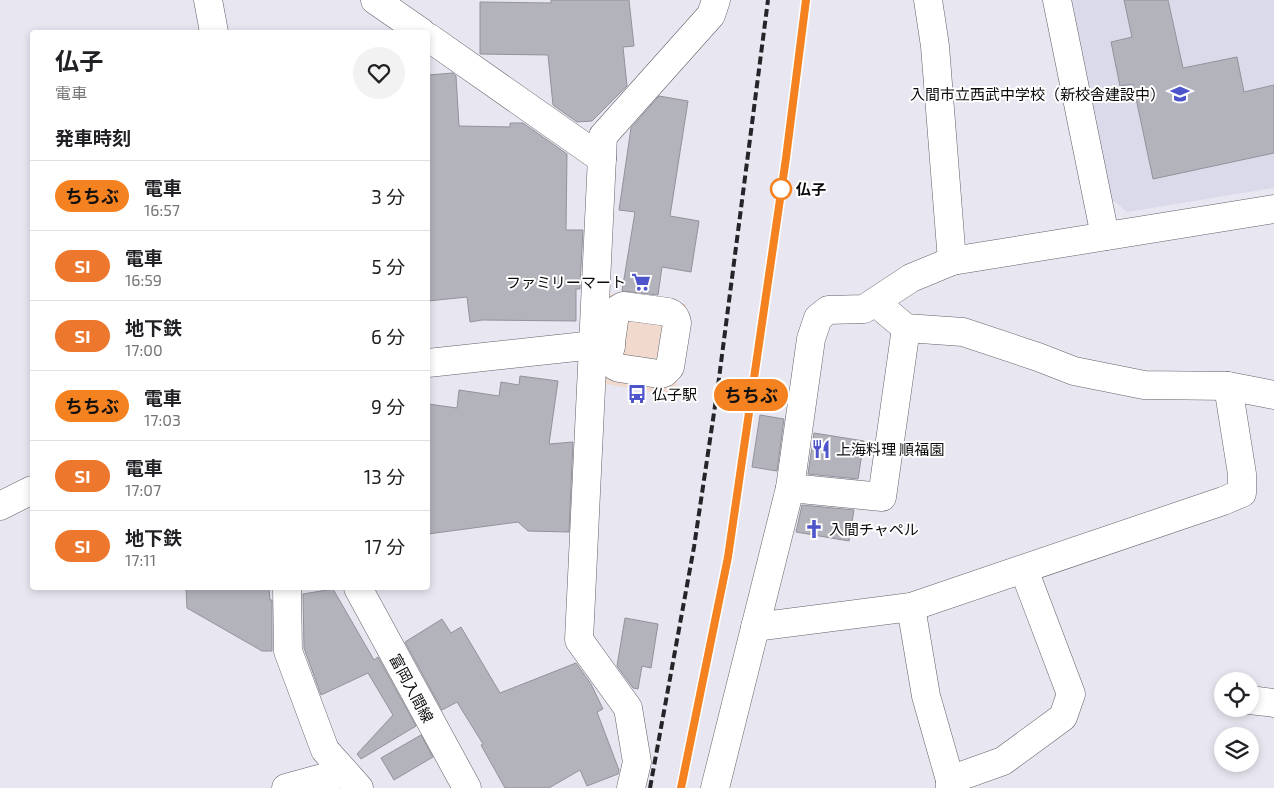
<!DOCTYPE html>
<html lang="ja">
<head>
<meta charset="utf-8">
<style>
	:root { --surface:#fff; --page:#f2f2f2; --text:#202124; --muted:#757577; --line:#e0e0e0 }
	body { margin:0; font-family:"Exo 2","Noto Sans JP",sans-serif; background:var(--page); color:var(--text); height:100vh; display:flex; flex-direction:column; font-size:19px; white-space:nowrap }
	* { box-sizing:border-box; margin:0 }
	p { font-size:16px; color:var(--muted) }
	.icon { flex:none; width:28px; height:28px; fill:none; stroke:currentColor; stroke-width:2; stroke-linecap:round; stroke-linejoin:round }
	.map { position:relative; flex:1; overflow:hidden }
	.details { position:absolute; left:30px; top:30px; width:400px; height:560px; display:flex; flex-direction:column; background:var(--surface); border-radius:5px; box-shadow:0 2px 8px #0003 }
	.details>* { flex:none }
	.badge { padding:0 10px; border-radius:16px; font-size:18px; line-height:32px }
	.fabs { position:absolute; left:1214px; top:672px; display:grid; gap:10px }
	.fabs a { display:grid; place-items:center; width:45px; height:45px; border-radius:50%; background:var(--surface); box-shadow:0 2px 8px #0003; font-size:25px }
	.map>.badge { position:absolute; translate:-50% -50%; box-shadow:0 0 0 2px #fff }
	h2 { padding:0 25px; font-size:19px; line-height:45px }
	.round { display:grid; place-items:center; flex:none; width:52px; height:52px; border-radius:26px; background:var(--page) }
	.head { display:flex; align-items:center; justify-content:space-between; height:85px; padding:0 25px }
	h1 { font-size:24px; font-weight:700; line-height:38px }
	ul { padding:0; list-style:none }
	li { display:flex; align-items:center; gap:15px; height:70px; padding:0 25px; border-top:1px solid var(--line) }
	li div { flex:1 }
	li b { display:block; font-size:19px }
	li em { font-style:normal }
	li .badge { min-width:55px; font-weight:700; text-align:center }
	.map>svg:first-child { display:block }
	.built { fill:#dadaeb }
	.industrial { fill:#f1d9ce }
	.building { fill:#b3b3bc; stroke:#93929b }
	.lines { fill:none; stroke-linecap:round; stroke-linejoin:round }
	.minor-casing { stroke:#616169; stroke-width:29 }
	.major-casing { stroke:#616169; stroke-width:29 }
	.minor { stroke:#fff; stroke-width:28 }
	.major { stroke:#fff; stroke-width:28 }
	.rail { stroke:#252529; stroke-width:4; stroke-dasharray:8 4; stroke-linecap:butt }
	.line-casing { stroke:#fff; stroke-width:11 }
	.line { stroke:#f58220; stroke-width:8 }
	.stop-dot { fill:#fff; stroke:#f58220; stroke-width:2.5 }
	.labels { text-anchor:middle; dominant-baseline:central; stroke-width:4; stroke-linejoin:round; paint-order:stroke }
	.poi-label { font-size:15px; fill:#0b0b0e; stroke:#fff; text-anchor:start }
	.stop-label { font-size:15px; font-weight:bold; fill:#0b0b0e; stroke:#fff; text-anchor:start }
	.street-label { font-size:15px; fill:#0b0b0e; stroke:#fff }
</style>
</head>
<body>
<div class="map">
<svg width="1274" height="788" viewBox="0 0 1274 788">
	<rect width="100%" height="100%" fill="#e8e7f1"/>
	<polygon class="built" points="1066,0 1274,0 1274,188 1127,212 1110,198"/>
	<polygon class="industrial" points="608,294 686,304 675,396 601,383"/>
	<g class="building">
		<polygon points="551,0 629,0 634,46 623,47 627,86 592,121 577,122 553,105 548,55 480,54 480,2 551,3"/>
		<polygon points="1124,0 1168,0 1183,68 1237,57 1244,92 1274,85 1274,153 1153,179 1133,84 1120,86 1111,42 1132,37"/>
		<polygon points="453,73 456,76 459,126 510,127 510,123 523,123 567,154 566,230 583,230 580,285 580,289 576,289 576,321 482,320 470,322 467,297 428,301 428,75"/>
		<polygon points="659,96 688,101 670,216 699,221 691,272 662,267 658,295 622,291 635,212 619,210 631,128"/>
		<polygon points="520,376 558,381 549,444 573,442 569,532 528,531 518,522 428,534 428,404 457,408 459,390 499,396 501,382 519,385"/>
		<polygon points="760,415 784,419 777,471 752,467"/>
		<polygon points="814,433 864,441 858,479 808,474"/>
		<polygon points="802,505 854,510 849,541 796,532"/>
		<polygon points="186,588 269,588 270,600 272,600 272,651 262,651 187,608"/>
		<polygon points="333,589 374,660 378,657 416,726 361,759 357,754 393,715 368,673 321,695 304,648 303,594"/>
		<polygon points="625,618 658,624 651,668 642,666 638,689 633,688 617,666"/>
		<polygon points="442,619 451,633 461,627 500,693 576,663 591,684 603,709 597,712 619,770 618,774 587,786 580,770 549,788 505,788 481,745 483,744 457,702 442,710 405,642"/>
		<polygon points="421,735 433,757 394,780 381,758"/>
	</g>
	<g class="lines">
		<g class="minor-casing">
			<g id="minor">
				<polyline points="375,0 421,32"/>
				<polyline points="928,0 935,46 952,261"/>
				<polyline points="1057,0 1105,236"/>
				<polyline points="428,37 602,159"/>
				<polyline points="875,302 906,328 963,332 1038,357 1074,371 1144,385 1228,386 1274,395"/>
				<path d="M623,306l45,6c6,2 8,5 9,11l-7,44 -6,6 -5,1 -40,-6c-6,-2 -8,-5 -10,-12l6,-42 3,-5z"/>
				<polyline points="428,363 594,345 611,346"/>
				<polyline points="790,488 882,497 906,328"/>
				<polyline points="0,506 32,490"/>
				<polyline points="287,588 288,651 325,750 359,788"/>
				<polyline points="911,607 926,696 950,780 950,788"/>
				<polyline points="755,627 911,607 1223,501 1242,493 1242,474 1228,386"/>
				<polyline points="1250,700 1274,703"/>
				<polyline points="950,780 1003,761 1063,717 1071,694 1024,570"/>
				<polyline points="286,788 344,772"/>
				<polyline points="631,788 637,762 628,708 579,640 603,136 711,15 716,0"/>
				<polyline points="715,788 790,488 811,339 818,318 828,310 864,309 911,278 952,261 1274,209"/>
			</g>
		</g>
		<g class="major-casing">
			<g id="major">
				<polyline points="208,0 214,32"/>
				<polyline points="358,588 467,788"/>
			</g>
		</g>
		<use href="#minor" class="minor"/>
		<use href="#major" class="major"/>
		<g class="rail">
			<polyline points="650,788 694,547 718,386 768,0"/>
			<polyline points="681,788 728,557 786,158 806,0"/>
		</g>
	</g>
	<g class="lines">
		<g class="line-casing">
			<polyline id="line" points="681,788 728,557 786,158 806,0"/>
		</g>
		<use href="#line" class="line"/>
	</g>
	<defs>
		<g id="school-bare" transform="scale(1.5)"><path d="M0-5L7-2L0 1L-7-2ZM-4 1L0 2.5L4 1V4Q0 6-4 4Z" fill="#4e55cb" stroke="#fff" stroke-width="2.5" paint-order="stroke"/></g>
		<g id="supermarket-bare" transform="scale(1.5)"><path d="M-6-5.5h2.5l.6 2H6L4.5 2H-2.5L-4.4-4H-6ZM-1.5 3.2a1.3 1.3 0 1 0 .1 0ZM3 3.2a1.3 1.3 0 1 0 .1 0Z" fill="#4e55cb" stroke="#fff" stroke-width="2.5" paint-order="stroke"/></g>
		<g id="bus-bare" transform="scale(1.5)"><path d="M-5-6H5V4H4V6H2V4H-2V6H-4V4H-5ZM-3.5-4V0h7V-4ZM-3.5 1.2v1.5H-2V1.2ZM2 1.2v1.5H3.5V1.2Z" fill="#4e55cb" stroke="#fff" stroke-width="2.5" paint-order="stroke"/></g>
		<g id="restaurant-bare" transform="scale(1.5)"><path d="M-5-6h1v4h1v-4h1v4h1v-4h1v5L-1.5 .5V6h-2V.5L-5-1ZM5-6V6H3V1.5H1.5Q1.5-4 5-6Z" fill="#4e55cb" stroke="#fff" stroke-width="2.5" paint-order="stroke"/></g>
		<g id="church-bare" transform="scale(1.5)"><path d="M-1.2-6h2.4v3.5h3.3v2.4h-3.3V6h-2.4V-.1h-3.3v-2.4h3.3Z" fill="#4e55cb" stroke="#fff" stroke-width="2.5" paint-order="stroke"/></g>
	</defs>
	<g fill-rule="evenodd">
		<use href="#school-bare" x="1180" y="94"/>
		<use href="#supermarket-bare" x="641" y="282"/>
		<use href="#bus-bare" x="637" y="394"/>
		<use href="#restaurant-bare" x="821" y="449"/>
		<use href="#church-bare" x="814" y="529"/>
	</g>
	<circle class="stop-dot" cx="781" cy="189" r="10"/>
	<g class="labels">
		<g class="poi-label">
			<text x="1165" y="94" text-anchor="end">入間市立西武中学校（新校舎建設中）</text>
			<text x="626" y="282" text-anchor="end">ファミリーマート</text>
			<text x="652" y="394">仏子駅</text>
			<text x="836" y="449">上海料理 順福園</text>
			<text x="829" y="529">入間チャペル</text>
		</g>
		<g class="stop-label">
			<text x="796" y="189">仏子</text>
		</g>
		<g class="street-label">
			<text transform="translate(412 688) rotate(62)">富岡入間線</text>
		</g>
	</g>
</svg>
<div class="fabs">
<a><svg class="icon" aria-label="locate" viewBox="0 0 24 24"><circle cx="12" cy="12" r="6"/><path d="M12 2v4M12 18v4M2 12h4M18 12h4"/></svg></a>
<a><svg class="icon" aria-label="layers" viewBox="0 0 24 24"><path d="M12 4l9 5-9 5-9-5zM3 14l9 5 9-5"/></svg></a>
</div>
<b class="badge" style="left:751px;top:395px;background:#f58220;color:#111">ちちぶ</b>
<section class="details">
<div class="head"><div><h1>仏子</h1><p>電車</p></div><a class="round"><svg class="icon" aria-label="heart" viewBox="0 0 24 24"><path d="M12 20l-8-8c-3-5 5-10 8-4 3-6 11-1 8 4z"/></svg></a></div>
<h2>発車時刻</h2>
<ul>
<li><span class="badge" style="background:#f58220;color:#111">ちちぶ</span><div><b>電車</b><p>16:57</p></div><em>3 分</em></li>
<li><span class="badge" style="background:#ed772d;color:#fff">SI</span><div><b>電車</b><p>16:59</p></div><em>5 分</em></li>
<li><span class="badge" style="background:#ed772d;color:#fff">SI</span><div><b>地下鉄</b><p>17:00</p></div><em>6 分</em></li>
<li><span class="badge" style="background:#f58220;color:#111">ちちぶ</span><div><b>電車</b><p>17:03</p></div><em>9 分</em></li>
<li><span class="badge" style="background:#ed772d;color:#fff">SI</span><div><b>電車</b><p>17:07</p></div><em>13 分</em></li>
<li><span class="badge" style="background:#ed772d;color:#fff">SI</span><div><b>地下鉄</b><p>17:11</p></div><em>17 分</em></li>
</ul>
</section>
</div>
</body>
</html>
